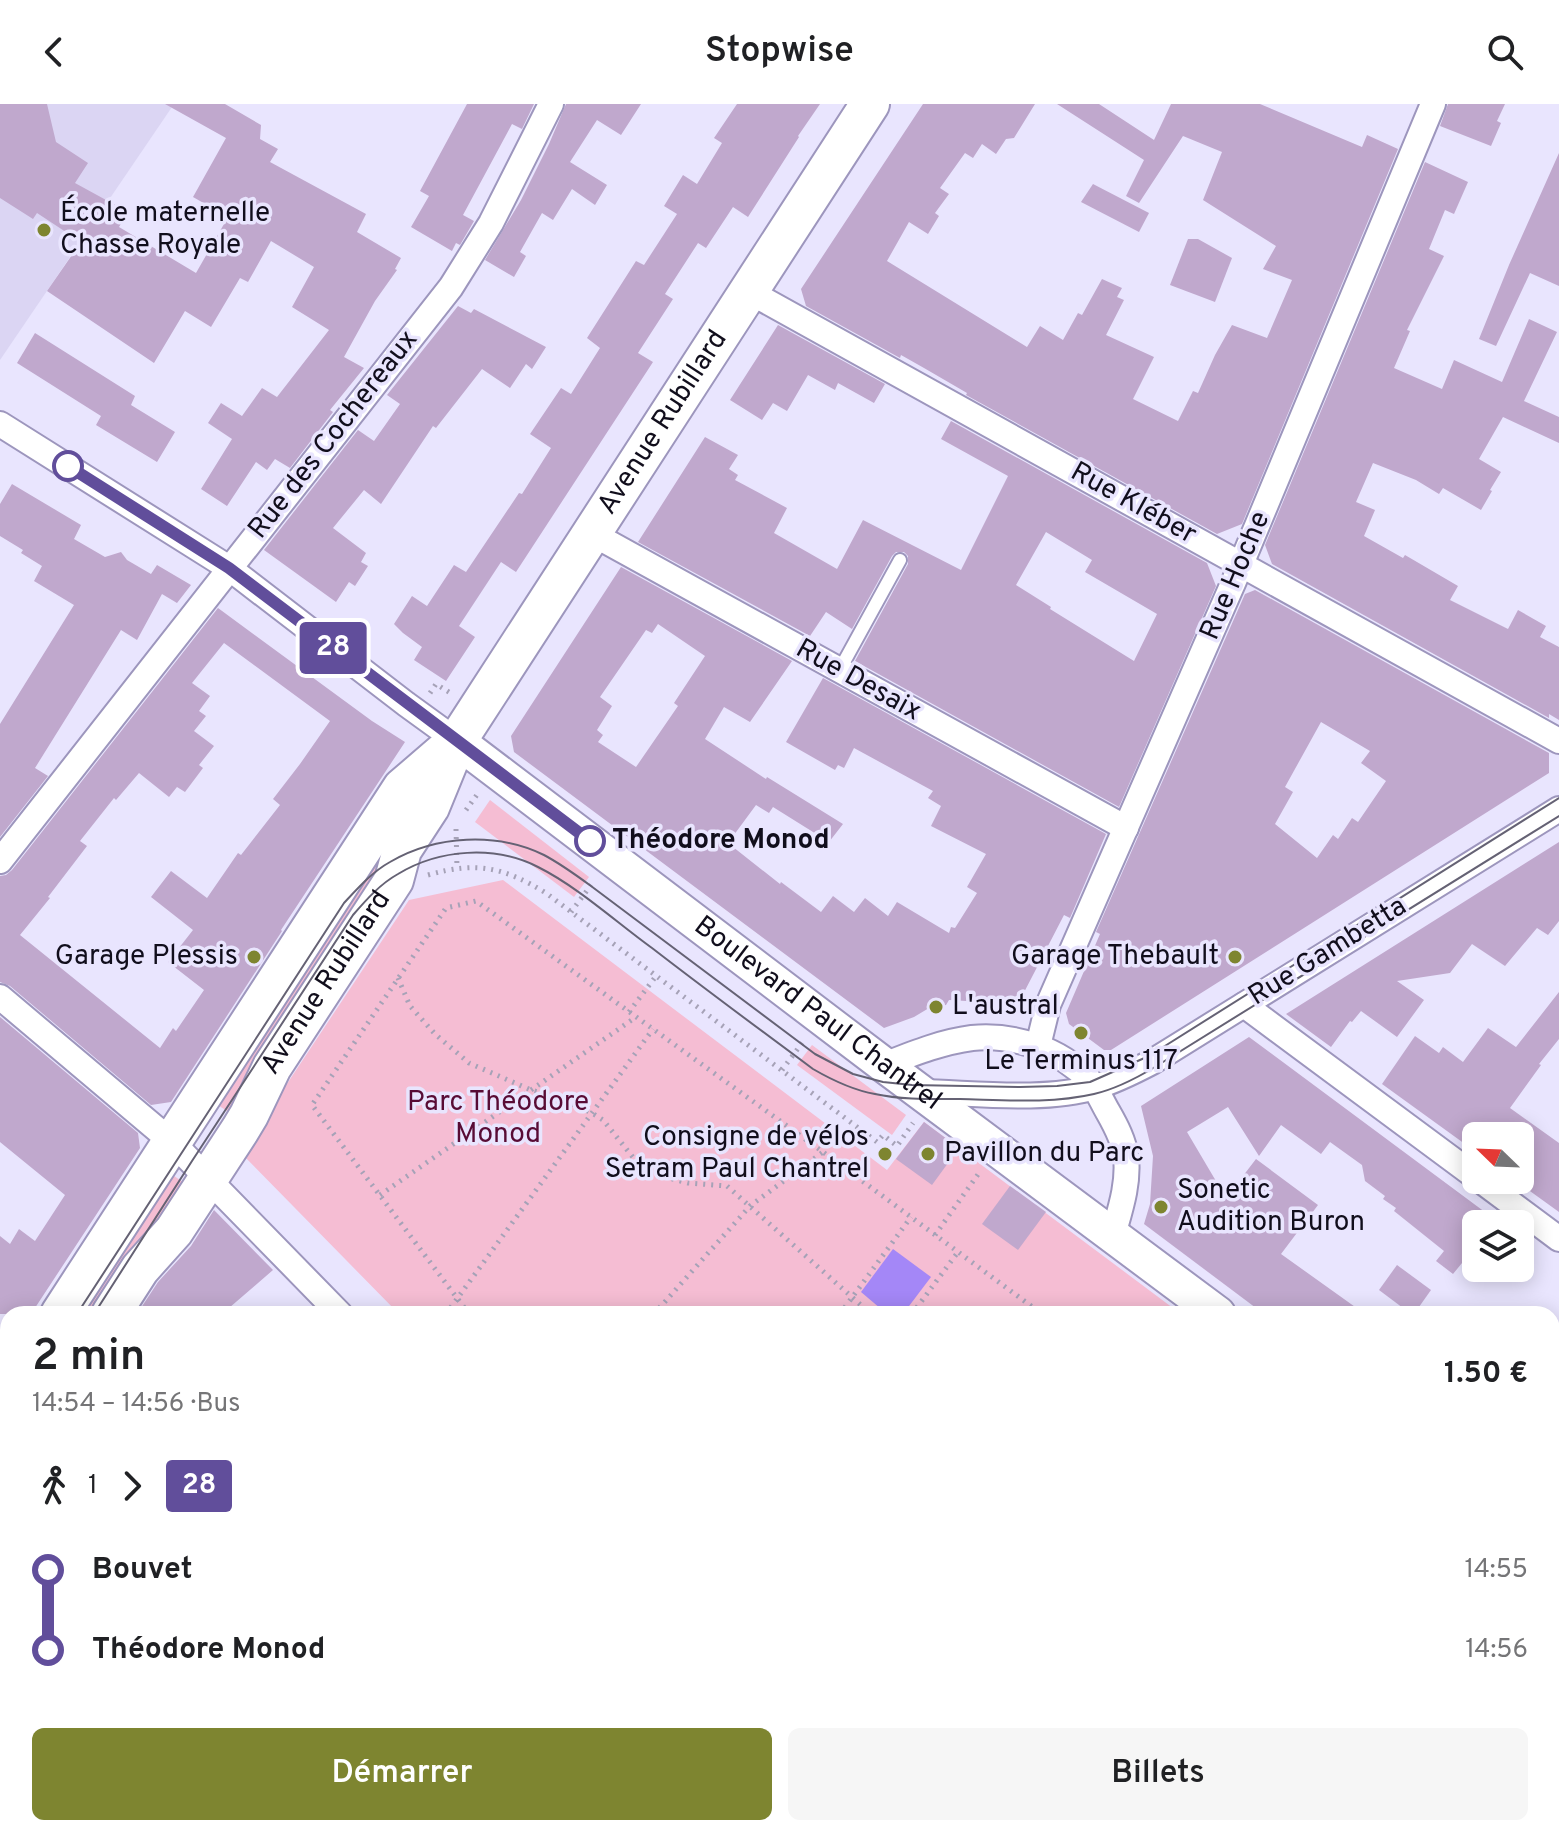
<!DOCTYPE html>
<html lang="fr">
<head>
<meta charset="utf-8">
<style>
	:root { --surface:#fff; --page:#f6f6f6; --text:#202124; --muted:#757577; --accent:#7e8530 }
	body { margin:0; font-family:Overpass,sans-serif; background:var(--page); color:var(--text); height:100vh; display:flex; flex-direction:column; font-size:30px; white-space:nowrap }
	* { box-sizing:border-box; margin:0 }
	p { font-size:26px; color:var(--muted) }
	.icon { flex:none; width:44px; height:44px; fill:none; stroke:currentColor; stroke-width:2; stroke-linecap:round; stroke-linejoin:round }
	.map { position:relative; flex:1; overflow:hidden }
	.side { position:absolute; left:0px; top:1202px; width:1560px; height:530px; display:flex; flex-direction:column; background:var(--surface); border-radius:24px 24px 0 0; box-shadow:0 4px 20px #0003 }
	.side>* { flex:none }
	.badge { padding:0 16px; border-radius:6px; font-size:28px; line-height:52px }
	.needle { width:52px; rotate:293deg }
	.buttons { position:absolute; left:1462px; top:1018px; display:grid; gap:16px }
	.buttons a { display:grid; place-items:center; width:72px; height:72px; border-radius:12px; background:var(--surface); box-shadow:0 4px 20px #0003; font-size:40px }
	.map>.badge { position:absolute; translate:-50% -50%; box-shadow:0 0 0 4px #fff }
	.legs { display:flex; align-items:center; gap:12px; height:88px; padding:0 32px; font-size:26px }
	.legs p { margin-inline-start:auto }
	.summary { display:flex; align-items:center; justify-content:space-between; height:136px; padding:0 32px }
	h1 { font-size:44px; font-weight:600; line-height:60px }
	.action { display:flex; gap:16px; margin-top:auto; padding:16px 32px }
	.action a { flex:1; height:92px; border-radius:12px; background:var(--accent); color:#fff; font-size:32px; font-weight:600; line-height:92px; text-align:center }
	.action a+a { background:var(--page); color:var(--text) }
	ul { padding:0 32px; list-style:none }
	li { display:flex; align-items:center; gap:28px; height:80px; font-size:30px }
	li i { display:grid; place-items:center; width:12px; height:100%; margin:0 10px; background:currentColor }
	li i::after { content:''; width:20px; height:20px; margin:-10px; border:6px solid; border-radius:50%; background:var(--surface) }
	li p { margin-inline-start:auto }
	li:first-child i { background:linear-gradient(#0000 50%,currentColor 0) }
	li:last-child i { background:linear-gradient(currentColor 50%,#0000 0) }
	header { display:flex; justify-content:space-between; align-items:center; height:104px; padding:0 32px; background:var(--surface); font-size:36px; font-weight:600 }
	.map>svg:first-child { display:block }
	.built { fill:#dbd5f3 }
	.green { fill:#f5bdd3 }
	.water { fill:#a487f7 }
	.building { fill:#c0a8cd; fill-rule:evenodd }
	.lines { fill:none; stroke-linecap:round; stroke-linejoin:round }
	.lane-casing { stroke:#9d96bd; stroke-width:16 }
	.street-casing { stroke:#9d96bd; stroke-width:28 }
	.secondary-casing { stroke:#9d96bd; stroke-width:38 }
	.primary-casing { stroke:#9d96bd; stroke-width:42 }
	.path { stroke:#a6a2b7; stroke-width:5; stroke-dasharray:2 6; stroke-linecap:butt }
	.lane { stroke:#fff; stroke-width:12 }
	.street { stroke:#fff; stroke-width:24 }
	.secondary { stroke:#fff; stroke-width:34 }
	.primary { stroke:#fff; stroke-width:38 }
	.tram { stroke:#656274; stroke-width:2 }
	.line-1-casing { stroke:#fff; stroke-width:18 }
	.line-1 { stroke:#614e9b; stroke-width:12 }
	.poi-dot { fill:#7e8530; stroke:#e9e5fe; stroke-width:3 }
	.stop-1-dot { fill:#fff; stroke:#614e9b; stroke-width:4 }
	.labels { text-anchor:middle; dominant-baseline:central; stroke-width:7; stroke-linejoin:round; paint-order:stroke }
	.poi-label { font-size:28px; fill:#110e1c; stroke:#e9e5fe; text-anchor:start }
	.street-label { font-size:28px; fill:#110e1c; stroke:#e9e5fe }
	.stop-label { font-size:28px; font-weight:bold; fill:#110e1c; stroke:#e9e5fe; text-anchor:start }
	.park-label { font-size:28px; fill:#580b35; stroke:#e9e5fe }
</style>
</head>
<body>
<header><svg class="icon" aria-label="back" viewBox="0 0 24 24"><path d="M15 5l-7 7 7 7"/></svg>Stopwise<svg class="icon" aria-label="search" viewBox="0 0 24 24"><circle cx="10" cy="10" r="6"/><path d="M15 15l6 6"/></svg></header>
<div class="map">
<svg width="1559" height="1731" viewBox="0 0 1559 1731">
	<rect width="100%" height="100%" fill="#e9e5fe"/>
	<polygon class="built" points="0,0 174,0 0,256"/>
	<g class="green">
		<polygon points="490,696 589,773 574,793 475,718"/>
		<polygon points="408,698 363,804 227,1007 210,996"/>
		<polygon points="503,776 887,1066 924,1018 1181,1210 399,1210 241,1049 409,796"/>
		<polygon points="812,941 906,1011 892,1031 797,961"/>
		<polygon points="171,1070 183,1078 97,1210 72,1210"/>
		<polygon points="266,1724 340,1724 347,1729 351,1724 362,1724 357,1731 261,1731"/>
		<polygon points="390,1724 555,1724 565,1731 385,1731"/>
	</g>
	<polygon class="water" points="893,1145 931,1173 903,1210 887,1210 861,1188"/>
	<g class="building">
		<polygon points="0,0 47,0 56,38 88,59 75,79 128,108 119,123 196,169 228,113 193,93 226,34 165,0 225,0 261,21 260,35 278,45 270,58 366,110 357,128 401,154 395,165 397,166 375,197 344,253 364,264 330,306 333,308 290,364 275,355 267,366 256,358 227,402 201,385 232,335 208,319 221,299 242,312 262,284 277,293 329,226 292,203 314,163 271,137 248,178 240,174 211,223 185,207 154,259 47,187 81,138 37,109 33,115 0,94"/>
		<polygon points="467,0 534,0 522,25 512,20 463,111 474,117 460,141 456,139 452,147 411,123 429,92 420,87"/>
		<polygon points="566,0 641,0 621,31 597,16 570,58 607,81 595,101 572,85 553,116 542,109 520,148 526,152 514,173 485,156 521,96 549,40"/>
		<polygon points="737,0 820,0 798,32 799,33 748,113 733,103 706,144 698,139 665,190 673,195 638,249 653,258 516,468 501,458 459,522 475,533 446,577 414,556 422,543 403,529 394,520 412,492 427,502 454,461 466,468 519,389 522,390 551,344 530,330 561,284 571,290 600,244 587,234 636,157 644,161 677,110 664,102 683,71 697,80 722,39 714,34"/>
		<polygon points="923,0 1035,0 1014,34 1006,35 996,50 982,40 973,54 965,49 940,84 949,90 935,109 939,112 928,130 909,118 887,157 1027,243 1040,222 1063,236 1078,209 1082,211 1102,175 1122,184 1117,193 1124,196 1106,231 1154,253 1133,295 1178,317 1193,287 1198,289 1215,251 1232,221 1267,234 1292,176 1263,165 1276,142 1203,96 1222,48 1183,32 1139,99 1126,92 1144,56 1057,0 1099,0 1154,36 1171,0 1260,0 1362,43 1367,31 1398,45 1242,420 1217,430 966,291 967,289 924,264 901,251 900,254 806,202 801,185"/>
		<polygon points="1448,0 1505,0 1497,17 1501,19 1491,42 1440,22"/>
		<polygon points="1559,49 1559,182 1530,169 1496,242 1479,235 1509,161"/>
		<polygon points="1425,58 1468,78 1454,110 1445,106 1429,145 1444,152 1407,226 1410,227 1394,264 1442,285 1454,256 1502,278 1529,215 1557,228 1524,297 1559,313 1559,339 1503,313 1479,355 1501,368 1490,386 1492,387 1481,406 1443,384 1439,390 1416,376 1373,359 1356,398 1375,406 1364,432 1403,454 1405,451 1458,482 1450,496 1508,525 1518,506 1546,522 1540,533 1559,543 1559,616 1549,610 1549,614 1272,460 1265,441"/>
		<polygon points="1093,80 1149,109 1139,128 1081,98"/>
		<polygon points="1188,135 1198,135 1232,154 1215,198 1170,181"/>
		<polygon points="458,202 471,209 474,205 546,243 532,265 526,260 510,284 482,265 436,324 433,322 381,400 364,386 333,424 366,449 361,458 368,462 355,482 349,478 336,498 264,446 358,326 374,337 400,300 387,291"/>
		<polygon points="778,221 885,280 874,299 838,279 835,286 808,271 787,307 773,299 762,316 730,296"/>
		<polygon points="35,229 135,292 131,301 175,328 157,358 96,321 101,312 17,259"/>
		<path d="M951,317l256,142 9,23 -97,221 -264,-146 53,-97v-8l-4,-4h-8l-4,4 -40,73 -26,-17 -16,24 -172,-94 67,-105 33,18 -9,14 9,6 -3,5 52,28 -13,25 63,36 26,-49 98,50 47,-94 -67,-37zM1046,428l46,28 -7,12 72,42 -23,47 -84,-52 1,-2 -35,-22z"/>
		<polygon points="12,380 81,421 74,435 105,453 121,448 127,456 151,470 157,461 191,481 177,499 162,490 137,536 121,526 35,664 48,672 0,733 0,620 74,501 34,477 42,462 21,449 23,446 0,432 0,400"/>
		<path d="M621,463l171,94 -42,61 -26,-15 -19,32 61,40 1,-2 76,47 -14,18 -56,-35 -4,6 -13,-8 -28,38 52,41 1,-2 40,30 12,-16 21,16 11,-14 23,18 9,-14 52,31 2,-6 4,1 22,-35 -10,-6 19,-33 -55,-28 10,-20 -13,-8 5,-7 -79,-43 -10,20 -6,-3 -3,5 -49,-28 37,-64 283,156 -36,84 -6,-3 -46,89 -69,-4 -3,5 -17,3 -15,9 -30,11 -370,-276 -3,-16zM658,520l47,32 -31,47 4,3 -42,61 -38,-25 5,-7 -6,-5 15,-24 -12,-9 46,-67 6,3z"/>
		<path d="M1255,486l294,163v20l-438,277h-7l-35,-26 -3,-11 34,-79 -4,-2 149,-338zM1321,618l49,29 -9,12 25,18 -28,41 -6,-4 -14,21 -5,-4 -16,23 -42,-34 18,-32 -8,-5z"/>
		<path d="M218,504l154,113 33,21 -124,188 1,1 -111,171 -20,3 -141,-119 -10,-4v-106l6,-1 6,-5zM224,539l106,78 -30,43 -27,35 7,6 -39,50 -3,-2 -31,45 -36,-27 -20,26 42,33 -25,32 36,28 -28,41 -3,-3 -13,20 -140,-113 30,-37 -2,-1 39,-51 -7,-5 34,-43 2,2 23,-27 30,24 8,-10 8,5 18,-24 -4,-3 15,-19 -20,-15 12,-15 -7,-5 11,-15 -18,-13z"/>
		<polygon points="1559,738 1559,817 1548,831 1537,824 1505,862 1472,840 1450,869 1397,877 1424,896 1397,933 1361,907 1352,918 1350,917 1331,943 1286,910"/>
		<polygon points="1559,888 1559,935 1539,960 1541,961 1510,1004 1559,1039 1559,1108 1520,1080 1520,1032 1476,1032 1476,1048 1382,980 1415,932 1439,949 1443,943 1463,958 1488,924 1516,943"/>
		<polygon points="0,913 138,1029 140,1044 31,1210 0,1210 0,1132 10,1140 19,1125 35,1137 65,1091 0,1038"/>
		<polygon points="1249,933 1501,1120 1476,1120 1476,1170 1462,1159 1453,1170 1436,1157 1444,1147 1394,1107 1396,1104 1383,1095 1385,1092 1365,1077 1362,1061 1330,1038 1321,1050 1281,1021 1259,1052 1228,1003 1187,1028 1226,1094 1256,1055 1318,1101 1281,1150 1365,1210 1264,1210 1144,1120 1150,1100 1153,1052 1141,1002"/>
		<polygon points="924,1018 959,1044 932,1081 896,1055"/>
		<polygon points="1010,1082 1046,1108 1018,1146 982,1120"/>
		<polygon points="214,1106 273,1166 222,1210 137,1210 158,1178 191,1142"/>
		<polygon points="1397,1161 1431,1186 1414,1210 1411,1210 1379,1186"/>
	</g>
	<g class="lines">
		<g class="lane-casing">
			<g id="lane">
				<polyline points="839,567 900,456"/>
				<polyline points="54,1731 59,1724"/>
				<polyline points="712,1731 718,1724"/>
			</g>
		</g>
		<g class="street-casing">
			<g id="street">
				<polyline points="748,187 1559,637"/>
				<polyline points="0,320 229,464 406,600 457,637"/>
				<polyline points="591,429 1126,724"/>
				<polyline points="0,757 451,183 491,119 551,0"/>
				<polyline points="0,893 172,1038 340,1210"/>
				<polyline points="1244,901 1476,1073"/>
				<polyline points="1038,942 1048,901 1234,477 1433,0"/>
				<path d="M884,961c28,-11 57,-23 88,-27 42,-4 88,11 117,42 8,9 13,22 19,32 8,14 16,29 18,45 3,27 -6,53 -13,78"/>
				<path d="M921,988c53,1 123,10 174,-5 20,-6 38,-15 57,-25l407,-253"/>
				<polyline points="1480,1076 1559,1135"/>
				<polyline points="820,1724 830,1731"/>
				<polyline points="938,1731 942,1724"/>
				<polyline points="1318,1731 1323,1724"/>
			</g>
		</g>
		<g class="secondary-casing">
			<g id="secondary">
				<path id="s1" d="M457,637l427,324 334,249"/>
				<polyline points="1552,1459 1559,1464"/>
			</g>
		</g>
		<g class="primary-casing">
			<g id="primary">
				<polyline points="60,1210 402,684 452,641"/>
				<path id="s2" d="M111,1210l29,-45 34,-38 66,-101 9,-15 23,-48 122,-187 8,-30 28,-43 27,-66 413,-637"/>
				<polyline points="0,1302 8,1289"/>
				<polyline points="0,1379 8,1367"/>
			</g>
		</g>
		<g class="path">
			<polyline points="430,589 436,580 452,590"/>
			<polyline points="466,706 479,688"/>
			<polyline points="456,725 457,764"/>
			<path d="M428,771c49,-14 75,-8 118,18l331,249 6,-7 14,11 16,-23"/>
			<polyline points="571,808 594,777"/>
			<polyline points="398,874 410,902 435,930 469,959 531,986 556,993 592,1009 603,1016 636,1057 656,1071 688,1079 727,1082 871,1210"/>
			<polyline points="629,908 656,872"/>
			<polyline points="782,966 805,935"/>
			<polyline points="380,1091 636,913"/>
			<polyline points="935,1131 979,1069"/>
			<polyline points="446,1210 653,925"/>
			<polyline points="469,1210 312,1001 446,804 476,797 823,1048 1042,1210"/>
			<polyline points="654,1210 750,1102 823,1048"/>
			<polyline points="840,1210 911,1113"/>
			<polyline points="912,1210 958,1148"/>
			<polyline points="286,1724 296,1731"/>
			<polyline points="572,1724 582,1731"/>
			<polyline points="249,1731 255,1724"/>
			<polyline points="377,1731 382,1724"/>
			<polyline points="492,1731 497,1724"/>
		</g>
		<use href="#lane" class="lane"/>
		<use href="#street" class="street"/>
		<use href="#secondary" class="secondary"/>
		<use href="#primary" class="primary"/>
		<g class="tram">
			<path d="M77,1210l267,-411c14,-15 28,-31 46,-41 46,-27 107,-30 154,-7 17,9 32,20 47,31l224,168 38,20 30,8 29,3 108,2 37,-1 33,-4 59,-26 410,-258"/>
			<path d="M94,1210l98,-153 161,-246c13,-15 27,-31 45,-41 41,-25 97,-29 140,-7 40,20 78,55 114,81 53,41 107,81 161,121 19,11 39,21 62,25 27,6 57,5 85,5 44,1 91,5 134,-5 22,-5 41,-15 61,-27l404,-251"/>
			<polyline points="0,1328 8,1316"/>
			<polyline points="0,1355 8,1342"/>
		</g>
	</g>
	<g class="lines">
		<g class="line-1-casing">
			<polyline id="line-1" points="68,362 229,464 590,737"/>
		</g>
		<use href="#line-1" class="line-1"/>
	</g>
	<g class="poi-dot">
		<circle cx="44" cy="126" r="8"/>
		<circle cx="254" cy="853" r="8"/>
		<circle cx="1235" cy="853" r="8"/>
		<circle cx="936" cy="903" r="8"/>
		<circle cx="1081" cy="929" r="8"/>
		<circle cx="885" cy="1050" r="8"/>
		<circle cx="928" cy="1050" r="8"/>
		<circle cx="1161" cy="1103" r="8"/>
	</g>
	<g class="stop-1-dot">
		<circle cx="68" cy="362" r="14"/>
		<circle cx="590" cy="737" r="14"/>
	</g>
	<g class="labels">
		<g class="poi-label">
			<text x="60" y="110">École maternelle<tspan x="60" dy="32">Chasse Royale</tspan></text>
			<text x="238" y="853" text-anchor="end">Garage Plessis</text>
			<text x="1219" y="853" text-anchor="end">Garage Thebault</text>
			<text x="952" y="903">L'austral</text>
			<text x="1081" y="958" text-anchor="middle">Le Terminus 117</text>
			<text x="869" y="1034" text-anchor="end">Consigne de vélos<tspan x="869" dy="32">Setram Paul Chantrel</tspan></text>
			<text x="944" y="1050">Pavillon du Parc</text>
			<text x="1177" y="1087">Sonetic<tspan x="1177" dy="32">Audition Buron</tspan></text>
		</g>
		<g class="street-label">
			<text stroke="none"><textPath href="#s2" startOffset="1052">Avenue Rubillard</textPath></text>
			<text transform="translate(334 331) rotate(-52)">Rue des Cochereaux</text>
			<text transform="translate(1133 400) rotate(29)">Rue Kléber</text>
			<text transform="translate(1236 472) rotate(-67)">Rue Hoche</text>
			<text transform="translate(858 577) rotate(29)">Rue Desaix</text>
			<text transform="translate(1328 848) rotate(-32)">Rue Gambetta</text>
			<text stroke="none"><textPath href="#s2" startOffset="396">Avenue Rubillard</textPath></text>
			<text stroke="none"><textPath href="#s1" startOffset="452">Boulevard Paul Chantrel</textPath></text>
		</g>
		<g class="stop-label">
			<text x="612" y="737">Théodore Monod</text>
		</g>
		<g class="park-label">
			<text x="498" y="999">Parc Théodore<tspan x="498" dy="32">Monod</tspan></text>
		</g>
	</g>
</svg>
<div class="buttons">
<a><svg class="needle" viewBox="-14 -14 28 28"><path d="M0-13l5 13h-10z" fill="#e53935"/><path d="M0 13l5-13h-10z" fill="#757577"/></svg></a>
<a><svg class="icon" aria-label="layers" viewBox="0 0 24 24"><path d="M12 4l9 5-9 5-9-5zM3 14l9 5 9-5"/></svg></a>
</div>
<b class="badge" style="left:333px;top:544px;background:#614e9b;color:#fff">28</b>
<section class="side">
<div class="summary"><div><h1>2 min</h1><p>14:54 – 14:56 · Bus</p></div><b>1.50 €</b></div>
<div class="legs"><svg class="icon" aria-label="walk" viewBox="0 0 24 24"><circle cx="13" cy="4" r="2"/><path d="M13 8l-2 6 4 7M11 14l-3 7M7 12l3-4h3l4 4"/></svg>1<svg class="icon" aria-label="forward" viewBox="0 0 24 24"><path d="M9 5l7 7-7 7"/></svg><b class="badge" style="background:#614e9b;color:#fff">28</b></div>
<ul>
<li><i style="color:#614e9b"></i><b>Bouvet</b><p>14:55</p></li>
<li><i style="color:#614e9b"></i><b>Théodore Monod</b><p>14:56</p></li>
</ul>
<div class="action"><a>Démarrer</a><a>Billets</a></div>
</section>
</div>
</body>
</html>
